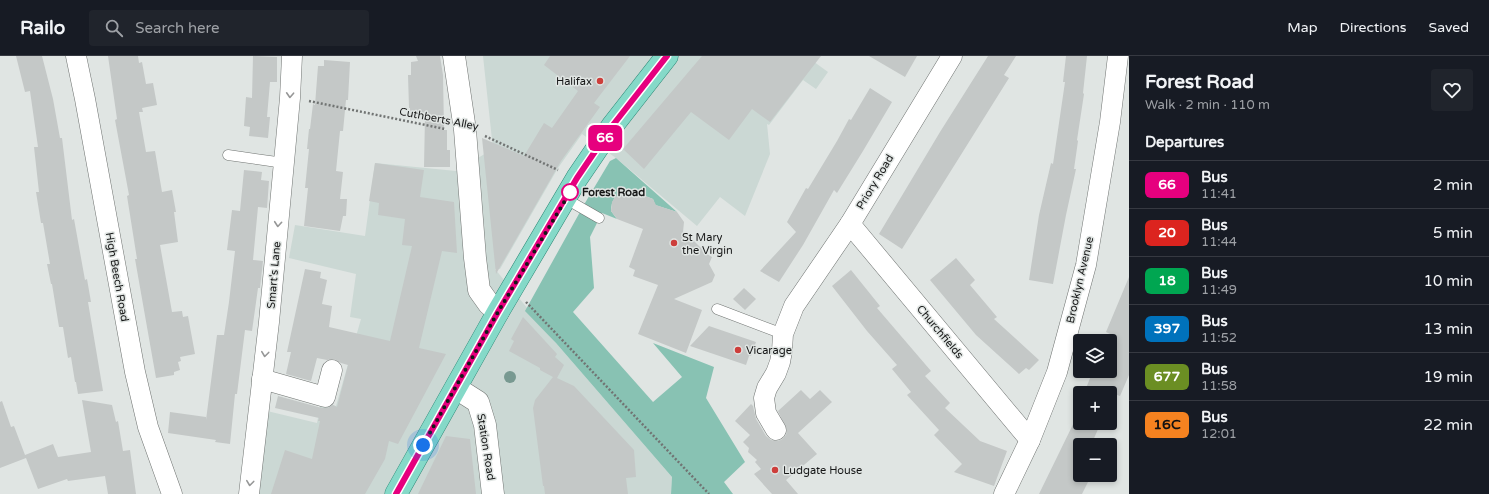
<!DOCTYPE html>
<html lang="en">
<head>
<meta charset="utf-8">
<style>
	:root { --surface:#171b24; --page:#20242c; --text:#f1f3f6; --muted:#9ea1a6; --line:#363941 }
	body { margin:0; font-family:"Varela Round",sans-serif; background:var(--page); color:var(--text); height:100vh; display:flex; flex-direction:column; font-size:15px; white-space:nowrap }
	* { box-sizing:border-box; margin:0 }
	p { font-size:13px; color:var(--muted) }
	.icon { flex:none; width:22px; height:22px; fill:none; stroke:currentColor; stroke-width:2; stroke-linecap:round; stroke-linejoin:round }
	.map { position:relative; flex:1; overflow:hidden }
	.side { display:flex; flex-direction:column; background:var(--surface); width:360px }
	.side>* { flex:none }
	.badge { padding:0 8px; border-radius:6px; font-size:14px; line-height:26px }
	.tools { position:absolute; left:1073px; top:278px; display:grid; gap:8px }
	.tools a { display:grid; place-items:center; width:44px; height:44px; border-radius:4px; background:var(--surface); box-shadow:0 2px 6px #0003; font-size:20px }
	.you { position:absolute; width:20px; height:20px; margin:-10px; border:3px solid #fff; border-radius:50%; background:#1a73e8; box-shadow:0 0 0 6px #1a73e833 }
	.map>.badge { position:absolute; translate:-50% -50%; box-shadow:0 0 0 2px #fff }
	h2 { padding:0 16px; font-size:15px; line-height:36px }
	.round { display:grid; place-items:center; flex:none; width:42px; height:42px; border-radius:4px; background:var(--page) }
	.summary { display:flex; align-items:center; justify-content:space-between; height:68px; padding:0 16px }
	h1 { font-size:19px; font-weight:700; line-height:30px }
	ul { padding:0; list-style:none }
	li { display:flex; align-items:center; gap:12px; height:48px; padding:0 16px; border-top:1px solid var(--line) }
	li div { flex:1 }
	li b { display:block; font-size:15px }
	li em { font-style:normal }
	li .badge { min-width:44px; font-weight:700; text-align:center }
	header { display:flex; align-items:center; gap:24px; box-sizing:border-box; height:56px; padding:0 20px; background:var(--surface); border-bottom:1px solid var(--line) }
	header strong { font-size:19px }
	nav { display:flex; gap:22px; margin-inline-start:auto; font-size:14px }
	.search { width:280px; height:36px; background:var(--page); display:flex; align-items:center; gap:10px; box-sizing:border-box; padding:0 14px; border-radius:4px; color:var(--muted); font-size:15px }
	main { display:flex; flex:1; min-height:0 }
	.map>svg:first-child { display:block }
	.built { fill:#cbd8d4 }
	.green { fill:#88c2b3 }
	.building { fill:#c4c8c7 }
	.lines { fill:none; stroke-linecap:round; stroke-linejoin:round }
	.service-casing { stroke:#707472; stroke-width:11 }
	.minor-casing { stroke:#707472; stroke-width:21 }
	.tertiary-casing { stroke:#707472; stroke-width:23 }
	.primary-casing { stroke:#298573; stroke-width:23 }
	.path { stroke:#717473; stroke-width:2.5; stroke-dasharray:2 2; stroke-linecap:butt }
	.service { stroke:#fff; stroke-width:10 }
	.minor { stroke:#fff; stroke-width:20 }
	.tertiary { stroke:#fff; stroke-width:22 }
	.primary { stroke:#85d9c8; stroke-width:22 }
	.tree { fill:#789991 }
	.oneway { stroke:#969797 }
	.line-casing { stroke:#fff; stroke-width:9 }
	.line { stroke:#e6007e; stroke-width:6 }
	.walk { stroke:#161717; stroke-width:4; stroke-dasharray:0 7.2 }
	.poi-dot { fill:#cd3e3b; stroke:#e0e5e3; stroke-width:1.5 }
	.stop-dot { fill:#fff; stroke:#e6007e; stroke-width:2 }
	.labels { text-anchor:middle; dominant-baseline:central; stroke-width:3; stroke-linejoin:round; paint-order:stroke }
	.poi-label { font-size:11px; fill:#161717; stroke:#e0e5e3; text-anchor:start }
	.street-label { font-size:11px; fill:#161717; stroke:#e0e5e3 }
	.stop-label { font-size:11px; font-weight:bold; fill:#161717; stroke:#e0e5e3; text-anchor:start }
</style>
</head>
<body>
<header>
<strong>Railo</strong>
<div class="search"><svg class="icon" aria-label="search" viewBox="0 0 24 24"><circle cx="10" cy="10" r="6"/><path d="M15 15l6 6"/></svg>Search here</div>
<nav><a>Map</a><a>Directions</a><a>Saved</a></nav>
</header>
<main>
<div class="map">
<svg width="1129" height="438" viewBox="0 0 1129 438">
	<rect width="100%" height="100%" fill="#e0e5e3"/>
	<polygon class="built" points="483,0 806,0 828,16 816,33 803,24 769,69 767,68 770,98 745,160 720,141 697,170 616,102 582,78 558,112 500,213 495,213 556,287 672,421 671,438 255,438 263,354 317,367 321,346 336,350 361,263 350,261 356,218 289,202 295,169 365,180 375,107 456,115 493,93"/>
	<path class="green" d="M616,102l61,54 -22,-7 -2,-6 -18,-7 -4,3c-13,-4 -20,3 -20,16l6,8 -15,-6 -12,24 4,51 -21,24 80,90 29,-25 -29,-34 61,24 -8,31 39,64 -21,20 9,12h-62l1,-17 -116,-134 -31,-32 60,-108 25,-42z"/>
	<g class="building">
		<polygon points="16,0 42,0 53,43 60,82 62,82 72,164 74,163 85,224 87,223 91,246 88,246 103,335 78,338 76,326 75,326 71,301 68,302 63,271 59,271 52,228 51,228 47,208 50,208 43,167 41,167 36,136 39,136 34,91 38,91 30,35 25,36"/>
		<polygon points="108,0 138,0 139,7 142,6 146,28 153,27 157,49 142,52 143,56 139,56 146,96 155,95 162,136 172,134 176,156 174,156 178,186 160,189 172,256 182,255 183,261 188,260 195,298 180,301 181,305 178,306 180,314 174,316 174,319 156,322 135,203 137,203 127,140 129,139 115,64 117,63"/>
		<polygon points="253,0 277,1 277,26 270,26 267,61 270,61 268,82 249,80 250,71 244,70 246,41 252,42"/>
		<polygon points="416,0 440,0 443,19 444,74 447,74 447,94 450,94 450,111 424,111 425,60 410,60 410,52 409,52 408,19 411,19 411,6 418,5"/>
		<polygon points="550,0 630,0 594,47 600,51 561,105 496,218 482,82 524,100 544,67 552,72 578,35 544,9"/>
		<polygon points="702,0 821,0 770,66 752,53 729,84 691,56 644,113 623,93"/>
		<polygon points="869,0 917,0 905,21"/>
		<polygon points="988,0 1016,0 1004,19 1009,22 902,193 879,178 940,76"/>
		<polygon points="1066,0 1087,0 1083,37 1084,38 1077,84 1078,85 1074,113 1076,113 1066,159 1053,228 1029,224 1039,159 1051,107 1053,108 1065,26 1063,26"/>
		<polygon points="324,4 350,6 348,44 346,44 343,75 340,75 336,115 343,116 340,143 347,143 346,160 343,160 340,175 304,170 308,132 305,132 309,93 307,93 309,73 310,73 313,48 315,49 318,10 324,10"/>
		<polygon points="870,32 892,46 863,95 837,137 834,134 803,189 779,226 760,215 796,176 787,166 806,132 808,133 837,85 849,63 851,64"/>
		<polygon points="375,107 424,114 420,141 454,146 457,197 442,195 419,292 446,298 398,388 389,385 385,403 365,438 271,438 285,394 312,403 320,365 318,365 319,362 275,352 278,340 322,352 327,352 333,349 337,351 348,309 341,307 334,303 327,304 317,302 311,325 286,318 291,296 287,296 305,213 321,216 320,222 327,224 322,248 332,250 329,271 390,285 412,190 402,189 405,163 378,159 379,147 369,145"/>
		<polygon points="244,114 262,116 261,124 269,125 267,152 258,151 253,204 263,205 260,232 258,232 252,275 245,274 237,338 235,338 230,388 215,386 216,384 168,377 170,356 206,361 206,364 217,279 224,279 229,246 235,195 227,194 232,154 240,155"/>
		<polygon points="635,136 653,143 656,149 677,156 684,166 683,176 692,180 691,182 707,198 712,201 709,208 715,219 712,226 674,243 702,254 686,297 638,278 658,229 633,220 635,214 629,211 643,173 617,163 611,155 612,146 615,141 625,137 631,139"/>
		<polygon points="956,202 975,224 970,229 997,261 994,263 1039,304 1029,314 1026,312 1019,318 976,279 930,224"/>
		<polygon points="851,214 880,250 877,252 931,315 925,320 950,347 945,352 980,385 1007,395 994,430 954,416 962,408 934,379 939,374 907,339 911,336 892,313 897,309 867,275 832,230"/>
		<polygon points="1129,221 1129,319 1120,340 1112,337 1084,337 1093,315 1110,315 1110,278 1106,276"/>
		<polygon points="744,232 756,243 745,254 733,243"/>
		<polygon points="523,261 557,298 555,301 564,309 557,322 574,330 634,394 636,421 626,422 628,438 545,438 544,430 543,430 533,352 535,344 553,321 540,314 540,312 509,295 514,285 511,283"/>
		<polygon points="709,270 756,286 751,300 749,300 746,309 690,290"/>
		<polygon points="801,334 810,343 820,334 832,346 798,377 817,398 786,424 798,438 772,438 754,418 761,413 755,406 757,404 748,396 749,392 743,386 750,379 735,365 751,348 753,350 756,363 766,380 771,384 776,385 781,384 786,379 787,374 778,355"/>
		<polygon points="82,344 112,349 116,366 118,365 123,395 130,394 136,438 108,438 105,420 68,425 67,423 38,433 26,402 0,412 0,346 2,345 11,371 14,370 25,399 53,388 58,401 91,396"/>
		<polygon points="1080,354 1080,367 1091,367 1099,371 1091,389 1080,389 1080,419 1091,420 1082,438 1039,438"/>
		<polygon points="446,380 470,383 476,438 418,438"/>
	</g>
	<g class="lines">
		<g class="service-casing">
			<g id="service">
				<polyline points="228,99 284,107"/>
				<polyline points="566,143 599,162"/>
				<polyline points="717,253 783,278"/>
			</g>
		</g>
		<g class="minor-casing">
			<g id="minor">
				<polyline points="76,0 85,43 135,316 148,371 172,438"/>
				<polyline points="850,168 1030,384"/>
				<polyline points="262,323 325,341 332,314"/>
				<polyline points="776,374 766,357 764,342 767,332 776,317 780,306 782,295 783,278 794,250 850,168 952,0"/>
				<polyline points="249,438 269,266 290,42 292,0"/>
				<polyline points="1004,438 1030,384 1057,316 1086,209 1110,66 1118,0"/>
			</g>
		</g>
		<g class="tertiary-casing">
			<g id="tertiary">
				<polyline points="454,0 465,74 475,202 479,234 489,248 498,256"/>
				<polyline points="456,332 478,346 485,369 493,438"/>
			</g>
		</g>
		<g class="primary-casing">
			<polyline id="primary" points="396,438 498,256 577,122 613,69 667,0"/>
		</g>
		<g class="path">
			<polyline points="309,45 445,73"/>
			<polyline points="485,80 558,114"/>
			<polyline points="526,246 709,438"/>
		</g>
		<use href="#service" class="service"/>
		<use href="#minor" class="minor"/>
		<use href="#tertiary" class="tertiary"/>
		<use href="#primary" class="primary"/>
	</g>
	<circle class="tree" cx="510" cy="321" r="6"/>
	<defs><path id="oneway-chevron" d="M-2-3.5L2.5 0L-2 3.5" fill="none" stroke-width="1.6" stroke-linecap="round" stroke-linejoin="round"/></defs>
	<g class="oneway">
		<use href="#oneway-chevron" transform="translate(290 39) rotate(93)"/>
		<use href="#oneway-chevron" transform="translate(278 168) rotate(95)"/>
		<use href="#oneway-chevron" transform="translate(265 298) rotate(97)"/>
		<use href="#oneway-chevron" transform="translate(250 427) rotate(97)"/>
	</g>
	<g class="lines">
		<g class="line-casing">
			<polyline id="line" points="396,438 498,256 577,122 613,69 667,0"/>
		</g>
		<use href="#line" class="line"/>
		<polyline class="walk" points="423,389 498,256 572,133 570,136"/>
	</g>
	<g class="poi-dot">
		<circle cx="600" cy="25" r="4"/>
		<circle cx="674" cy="187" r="4"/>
		<circle cx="738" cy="294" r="4"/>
		<circle cx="775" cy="414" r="4"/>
	</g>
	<circle class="stop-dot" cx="570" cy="136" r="8"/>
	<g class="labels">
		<g class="poi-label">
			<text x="592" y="25" text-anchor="end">Halifax</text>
			<text x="682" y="181">St Mary<tspan x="682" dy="13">the Virgin</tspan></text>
			<text x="746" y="294">Vicarage</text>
			<text x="783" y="414">Ludgate House</text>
		</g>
		<g class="street-label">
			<text transform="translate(439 63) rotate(11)">Cuthberts Alley</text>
			<text transform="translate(875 126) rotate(-59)">Priory Road</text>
			<text transform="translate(274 219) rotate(-85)">Smart's Lane</text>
			<text transform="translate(117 221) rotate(80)">High Beech Road</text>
			<text transform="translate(1080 224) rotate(-77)">Brooklyn Avenue</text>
			<text transform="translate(940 276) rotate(50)">Churchfields</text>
			<text transform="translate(486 391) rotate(81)">Station Road</text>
		</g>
		<g class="stop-label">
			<text x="582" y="136">Forest Road</text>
		</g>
	</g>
</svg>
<div class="tools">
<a><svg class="icon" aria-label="layers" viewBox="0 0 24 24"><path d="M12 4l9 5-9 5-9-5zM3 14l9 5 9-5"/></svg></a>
<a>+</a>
<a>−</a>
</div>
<div class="you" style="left:423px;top:389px"></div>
<b class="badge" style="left:605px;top:82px;background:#e6007e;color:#fff">66</b>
</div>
<section class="side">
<div class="summary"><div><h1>Forest Road</h1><p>Walk · 2 min · 110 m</p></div><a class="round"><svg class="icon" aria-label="heart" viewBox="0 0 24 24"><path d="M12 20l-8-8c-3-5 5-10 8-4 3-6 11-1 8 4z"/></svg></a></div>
<h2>Departures</h2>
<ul>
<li><span class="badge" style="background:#e6007e;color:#fff">66</span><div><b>Bus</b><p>11:41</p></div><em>2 min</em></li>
<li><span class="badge" style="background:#dc241f;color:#fff">20</span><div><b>Bus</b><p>11:44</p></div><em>5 min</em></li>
<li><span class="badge" style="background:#00a651;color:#fff">18</span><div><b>Bus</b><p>11:49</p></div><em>10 min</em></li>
<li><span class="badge" style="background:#0072bc;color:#fff">397</span><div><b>Bus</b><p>11:52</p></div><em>13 min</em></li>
<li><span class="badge" style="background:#6b8e23;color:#fff">677</span><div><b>Bus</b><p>11:58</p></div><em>19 min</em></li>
<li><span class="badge" style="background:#f58220;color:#111">16C</span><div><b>Bus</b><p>12:01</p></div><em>22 min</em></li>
</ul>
</section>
</main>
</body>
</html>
